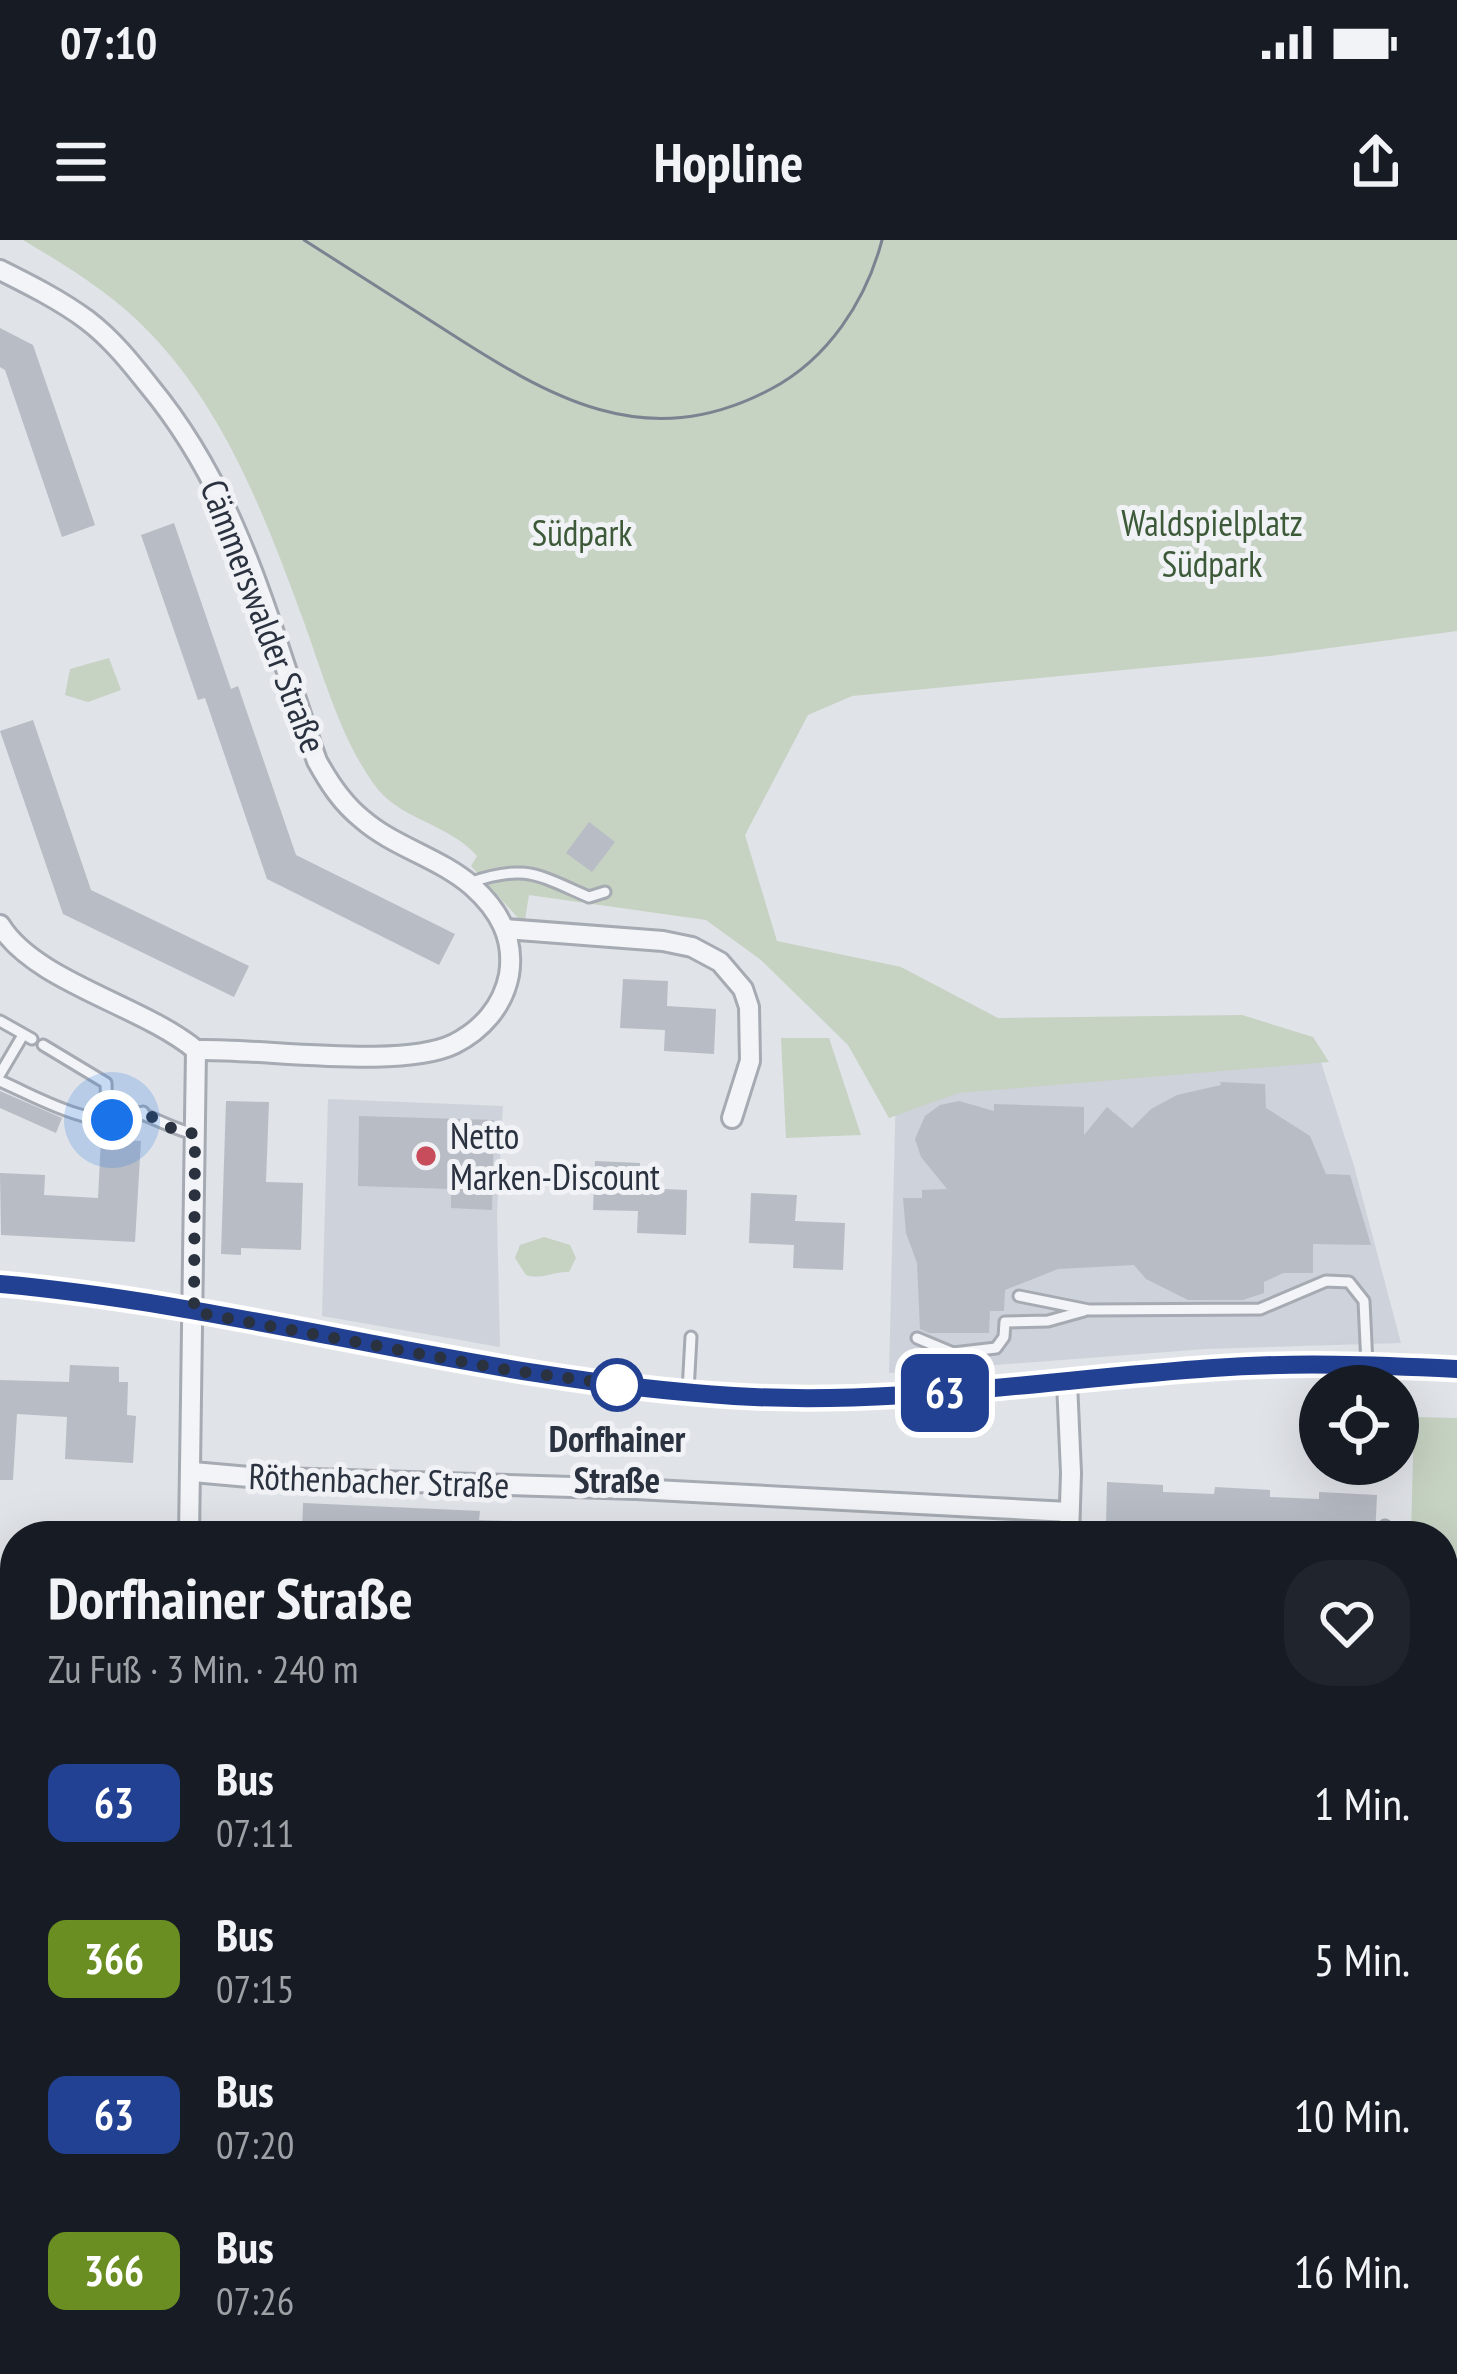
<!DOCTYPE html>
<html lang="de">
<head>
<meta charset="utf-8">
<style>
	:root { --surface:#171b24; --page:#20242c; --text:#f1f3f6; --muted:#9ea1a6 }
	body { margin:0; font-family:"PT Sans Narrow",sans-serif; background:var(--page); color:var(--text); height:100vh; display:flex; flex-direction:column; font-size:45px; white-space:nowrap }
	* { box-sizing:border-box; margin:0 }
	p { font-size:39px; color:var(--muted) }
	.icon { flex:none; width:66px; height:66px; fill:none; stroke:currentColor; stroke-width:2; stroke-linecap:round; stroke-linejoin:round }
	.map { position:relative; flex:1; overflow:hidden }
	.panel { position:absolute; left:0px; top:1281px; width:1458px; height:855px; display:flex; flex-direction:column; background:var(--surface); border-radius:48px 48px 0 0; box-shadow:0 12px 48px #0002 }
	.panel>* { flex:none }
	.badge { padding:0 24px; border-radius:18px; font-size:42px; line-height:78px }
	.fabs { position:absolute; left:1299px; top:1125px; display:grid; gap:24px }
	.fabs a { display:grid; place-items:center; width:120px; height:120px; border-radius:50%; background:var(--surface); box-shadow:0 12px 48px #0002; font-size:60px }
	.you { position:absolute; width:60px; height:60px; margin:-30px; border:9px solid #fff; border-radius:50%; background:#1a73e8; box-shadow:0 0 0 18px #1a73e833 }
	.map>.badge { position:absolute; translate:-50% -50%; box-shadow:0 0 0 6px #fff }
	.round { display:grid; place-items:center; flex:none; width:126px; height:126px; border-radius:48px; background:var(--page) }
	.overview { display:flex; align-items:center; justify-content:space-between; height:204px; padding:0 48px }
	h1 { font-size:57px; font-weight:700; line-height:90px }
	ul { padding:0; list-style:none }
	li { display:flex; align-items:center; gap:36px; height:156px; padding:0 48px }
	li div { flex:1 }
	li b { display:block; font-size:45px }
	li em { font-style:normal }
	li .badge { min-width:132px; font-weight:700; text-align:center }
	.status { display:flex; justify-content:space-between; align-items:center; height:84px; padding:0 60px; background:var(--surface); direction:ltr }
	.status svg { height:33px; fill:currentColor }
	header { display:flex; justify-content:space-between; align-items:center; height:156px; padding:0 48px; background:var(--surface); font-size:54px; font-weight:700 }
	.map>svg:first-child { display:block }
	.built { fill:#ced2da }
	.green { fill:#c6d2c2 }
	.building { fill:#b8bcc5 }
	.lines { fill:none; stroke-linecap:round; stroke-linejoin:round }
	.lane-casing { stroke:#a6aab2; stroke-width:15 }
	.street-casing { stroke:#a6aab2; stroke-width:24 }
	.lane { stroke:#f3f4f7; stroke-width:9 }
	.street { stroke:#f3f4f7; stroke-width:18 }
	.secondary { stroke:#fff; stroke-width:24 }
	.tram { stroke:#7b8391; stroke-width:3 }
	.line-casing { stroke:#fff; stroke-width:27 }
	.line { stroke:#224193; stroke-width:18 }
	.walk { stroke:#2a313f; stroke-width:12; stroke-dasharray:0 21.6 }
	.poi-dot { fill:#c74c5c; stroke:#f0f2f6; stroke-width:4.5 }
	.stop-dot { fill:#fff; stroke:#224193; stroke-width:6 }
	.labels { text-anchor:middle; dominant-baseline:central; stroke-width:10; stroke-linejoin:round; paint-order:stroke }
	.park-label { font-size:36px; fill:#3d5a38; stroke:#f0f2f6 }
	.street-label { font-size:36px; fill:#2a313f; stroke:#f0f2f6 }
	.poi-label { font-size:36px; fill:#2a313f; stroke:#f0f2f6; text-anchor:start }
	.stop-label { font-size:36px; font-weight:bold; fill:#2a313f; stroke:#f0f2f6 }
</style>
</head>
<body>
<div class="status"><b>07:10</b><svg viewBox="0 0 49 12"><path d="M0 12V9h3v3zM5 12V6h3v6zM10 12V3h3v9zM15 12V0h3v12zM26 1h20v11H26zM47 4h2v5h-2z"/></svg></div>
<header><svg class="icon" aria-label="menu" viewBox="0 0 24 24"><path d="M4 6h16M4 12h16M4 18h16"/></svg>Hopline<svg class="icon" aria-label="share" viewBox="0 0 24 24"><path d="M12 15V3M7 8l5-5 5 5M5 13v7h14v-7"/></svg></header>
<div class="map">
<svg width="1457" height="2134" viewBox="0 0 1457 2134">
	<rect width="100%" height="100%" fill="#e0e3e8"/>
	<g class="built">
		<polygon points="1321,822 1354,926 1401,1103 1206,1109 889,1133 896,847"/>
		<polygon points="328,859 503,866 497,974 500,1107 322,1076"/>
	</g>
	<g class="green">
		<path d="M23,0h1434v391l-187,25 -418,40 -44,19 -63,120 32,106 124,26 97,51 244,-3 71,22 16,25 -371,31 -69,25 -41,-73 -87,-85 -55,-40 -177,-25 -4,25 -6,-1 -48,-53 6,-10c-28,-33 -79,-36 -104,-73 -35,-50 -51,-113 -72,-169 -36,-98 -77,-205 -152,-282 -35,-37 -82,-66 -126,-92z"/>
		<polygon points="109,418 121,450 88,462 65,455 70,429"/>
		<polygon points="781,798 829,798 861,895 786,898"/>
		<path d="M544,997l26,8 6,13 -7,14c-16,-1 -27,8 -43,3l-11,-17 5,-13z"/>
		<polygon points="1414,1177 1457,1178 1457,1377 1443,1376 1443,1296 1411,1296"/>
		<polygon points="0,1371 15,1378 15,1495 0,1495"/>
		<polygon points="1443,1429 1457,1430 1457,1587 1443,1588"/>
		<polygon points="1443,1606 1457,1606 1457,1743 1443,1742"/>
		<polygon points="0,1708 15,1708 15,2121 451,2121 451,2134 0,2134"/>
	</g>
	<g class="building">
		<polygon points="0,88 33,105 95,285 62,297 5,130 0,127"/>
		<polygon points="174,283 231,449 238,446 296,615 455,694 439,725 267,639 205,458 198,460 141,295"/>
		<polygon points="33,480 91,650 249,726 234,757 63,674 0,491"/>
		<polygon points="589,582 615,602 592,632 566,613"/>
		<polygon points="623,739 668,741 667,766 716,769 714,814 664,811 665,790 620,788"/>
		<polygon points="1220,842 1265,844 1266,868 1310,896 1326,934 1350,935 1371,1005 1313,1004 1313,1033 1283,1033 1264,1042 1264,1053 1243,1060 1188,1060 1146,1039 1134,1025 1058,1029 1005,1050 1004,1071 990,1071 989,1093 929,1093 920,1089 917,1023 906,993 903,958 922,958 922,950 947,949 921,917 915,899 925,876 940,865 959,861 994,871 994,864 1084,867 1084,895 1107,867 1132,888 1151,869 1177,855 1221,845"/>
		<polygon points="0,851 62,878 56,893 0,868"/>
		<polygon points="226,861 269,862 266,942 303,943 301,1010 241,1008 241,1015 221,1014"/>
		<polygon points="359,876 494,880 492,970 451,968 451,949 358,946"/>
		<polygon points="101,899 141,901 135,1002 1,995 0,933 45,935 44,955 98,958"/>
		<polygon points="595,921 640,923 639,948 687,950 686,995 637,993 638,971 593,970"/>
		<polygon points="751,953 797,955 795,981 845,983 843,1030 793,1028 794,1005 749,1003"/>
		<polygon points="70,1125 119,1127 119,1142 128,1142 127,1175 136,1176 133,1223 65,1219 67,1177 17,1174 13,1240 0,1240 0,1140 69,1142"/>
		<polygon points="1107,1242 1163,1245 1163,1252 1214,1254 1215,1247 1270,1250 1270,1257 1319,1259 1319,1252 1377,1255 1375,1296 1106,1285"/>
		<polygon points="303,1263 480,1271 479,1280 547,1282 547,1296 302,1296"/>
	</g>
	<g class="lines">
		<g class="lane-casing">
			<g id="lane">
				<path d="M469,643c56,-20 69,-8 120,14l16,-5"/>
				<polyline points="0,781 32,799"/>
				<polyline points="43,805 106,843 107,878"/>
				<polyline points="0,834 23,795"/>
				<path d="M0,841c40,17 100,55 143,31"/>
				<path d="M109,873l2,-5c32,0 54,20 84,26"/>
				<polyline points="1019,1056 1089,1070 1260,1069 1326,1041 1349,1042 1364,1061 1367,1125"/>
				<polyline points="917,1098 953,1113 996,1108 1004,1097 1005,1082 1048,1081 1084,1071"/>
				<polyline points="688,1151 691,1097"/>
				<polyline points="1385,1286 1397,1296"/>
				<polyline points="147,1296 147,1294"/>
			</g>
		</g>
		<g class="street-casing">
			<g id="street">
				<path d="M0,30c30,15 60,30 87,50 25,19 44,43 63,67 91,110 120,242 167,374 12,22 25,42 45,58 32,28 78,39 110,67 27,24 43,52 37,89 -6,31 -27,55 -55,69 -54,26 -193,4 -258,6"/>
				<path d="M0,685c35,57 142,80 196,125"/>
				<polyline points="506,689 663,701 692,707 720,722 743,749 749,767 750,821 732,878"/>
				<polyline points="1067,1142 1071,1233 1069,1296"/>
				<polyline points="193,1232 249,1237 636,1249 1069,1272"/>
				<polyline points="189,1296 196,810"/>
				<polyline points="1443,1773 1457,1773"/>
				<polyline points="1443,1957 1457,1957"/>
				<polyline points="1443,2083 1457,2084"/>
			</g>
		</g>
		<use href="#lane" class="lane"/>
		<use href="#street" class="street"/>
		<path class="secondary" d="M0,1044c247,22 486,96 734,112 161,10 319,-17 479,-28 81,-6 162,-3 244,1"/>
		<path class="tram" d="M304,0c46,29 92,59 138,88 107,69 203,128 329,61 57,-30 95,-88 111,-149"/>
	</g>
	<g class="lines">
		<g class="line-casing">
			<path id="line" d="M0,1044c247,22 486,97 734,112 161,10 319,-17 479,-28 81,-6 162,-3 244,1"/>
		</g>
		<use href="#line" class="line"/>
		<polyline class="walk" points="112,880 130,879 143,872 175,890 195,894 194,1072 502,1129 633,1147 617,1145"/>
	</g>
	<circle class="poi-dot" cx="426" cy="916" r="12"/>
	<circle class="stop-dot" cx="617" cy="1145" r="24"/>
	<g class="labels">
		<g class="park-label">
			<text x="1212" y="282">Waldspielplatz<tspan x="1212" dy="41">Südpark</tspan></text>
			<text x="582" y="292">Südpark</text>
		</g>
		<g class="street-label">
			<text transform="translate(264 376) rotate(69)">Cämmerswalder Straße</text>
			<text transform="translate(379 1240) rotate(2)">Röthenbacher Straße</text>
		</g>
		<g class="poi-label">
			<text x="450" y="895">Netto<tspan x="450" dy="41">Marken-Discount</tspan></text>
		</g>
		<g class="stop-label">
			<text x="617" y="1198">Dorfhainer<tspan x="617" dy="41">Straße</tspan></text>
		</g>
	</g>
</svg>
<div class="fabs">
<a><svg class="icon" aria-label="locate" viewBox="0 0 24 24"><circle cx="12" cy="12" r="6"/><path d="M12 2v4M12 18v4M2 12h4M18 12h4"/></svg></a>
</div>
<div class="you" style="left:112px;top:880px"></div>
<b class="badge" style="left:945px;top:1153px;background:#224193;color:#fff">63</b>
<section class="panel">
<div class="overview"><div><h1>Dorfhainer Straße</h1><p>Zu Fuß · 3 Min. · 240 m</p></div><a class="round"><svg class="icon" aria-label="heart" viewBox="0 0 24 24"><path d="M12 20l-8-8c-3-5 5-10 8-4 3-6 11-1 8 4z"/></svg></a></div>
<ul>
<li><span class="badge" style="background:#224193;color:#fff">63</span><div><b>Bus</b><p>07:11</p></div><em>1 Min.</em></li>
<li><span class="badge" style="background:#6b8e23;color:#fff">366</span><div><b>Bus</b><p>07:15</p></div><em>5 Min.</em></li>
<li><span class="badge" style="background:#224193;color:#fff">63</span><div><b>Bus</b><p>07:20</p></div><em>10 Min.</em></li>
<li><span class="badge" style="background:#6b8e23;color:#fff">366</span><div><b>Bus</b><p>07:26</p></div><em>16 Min.</em></li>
</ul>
</section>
</div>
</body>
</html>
